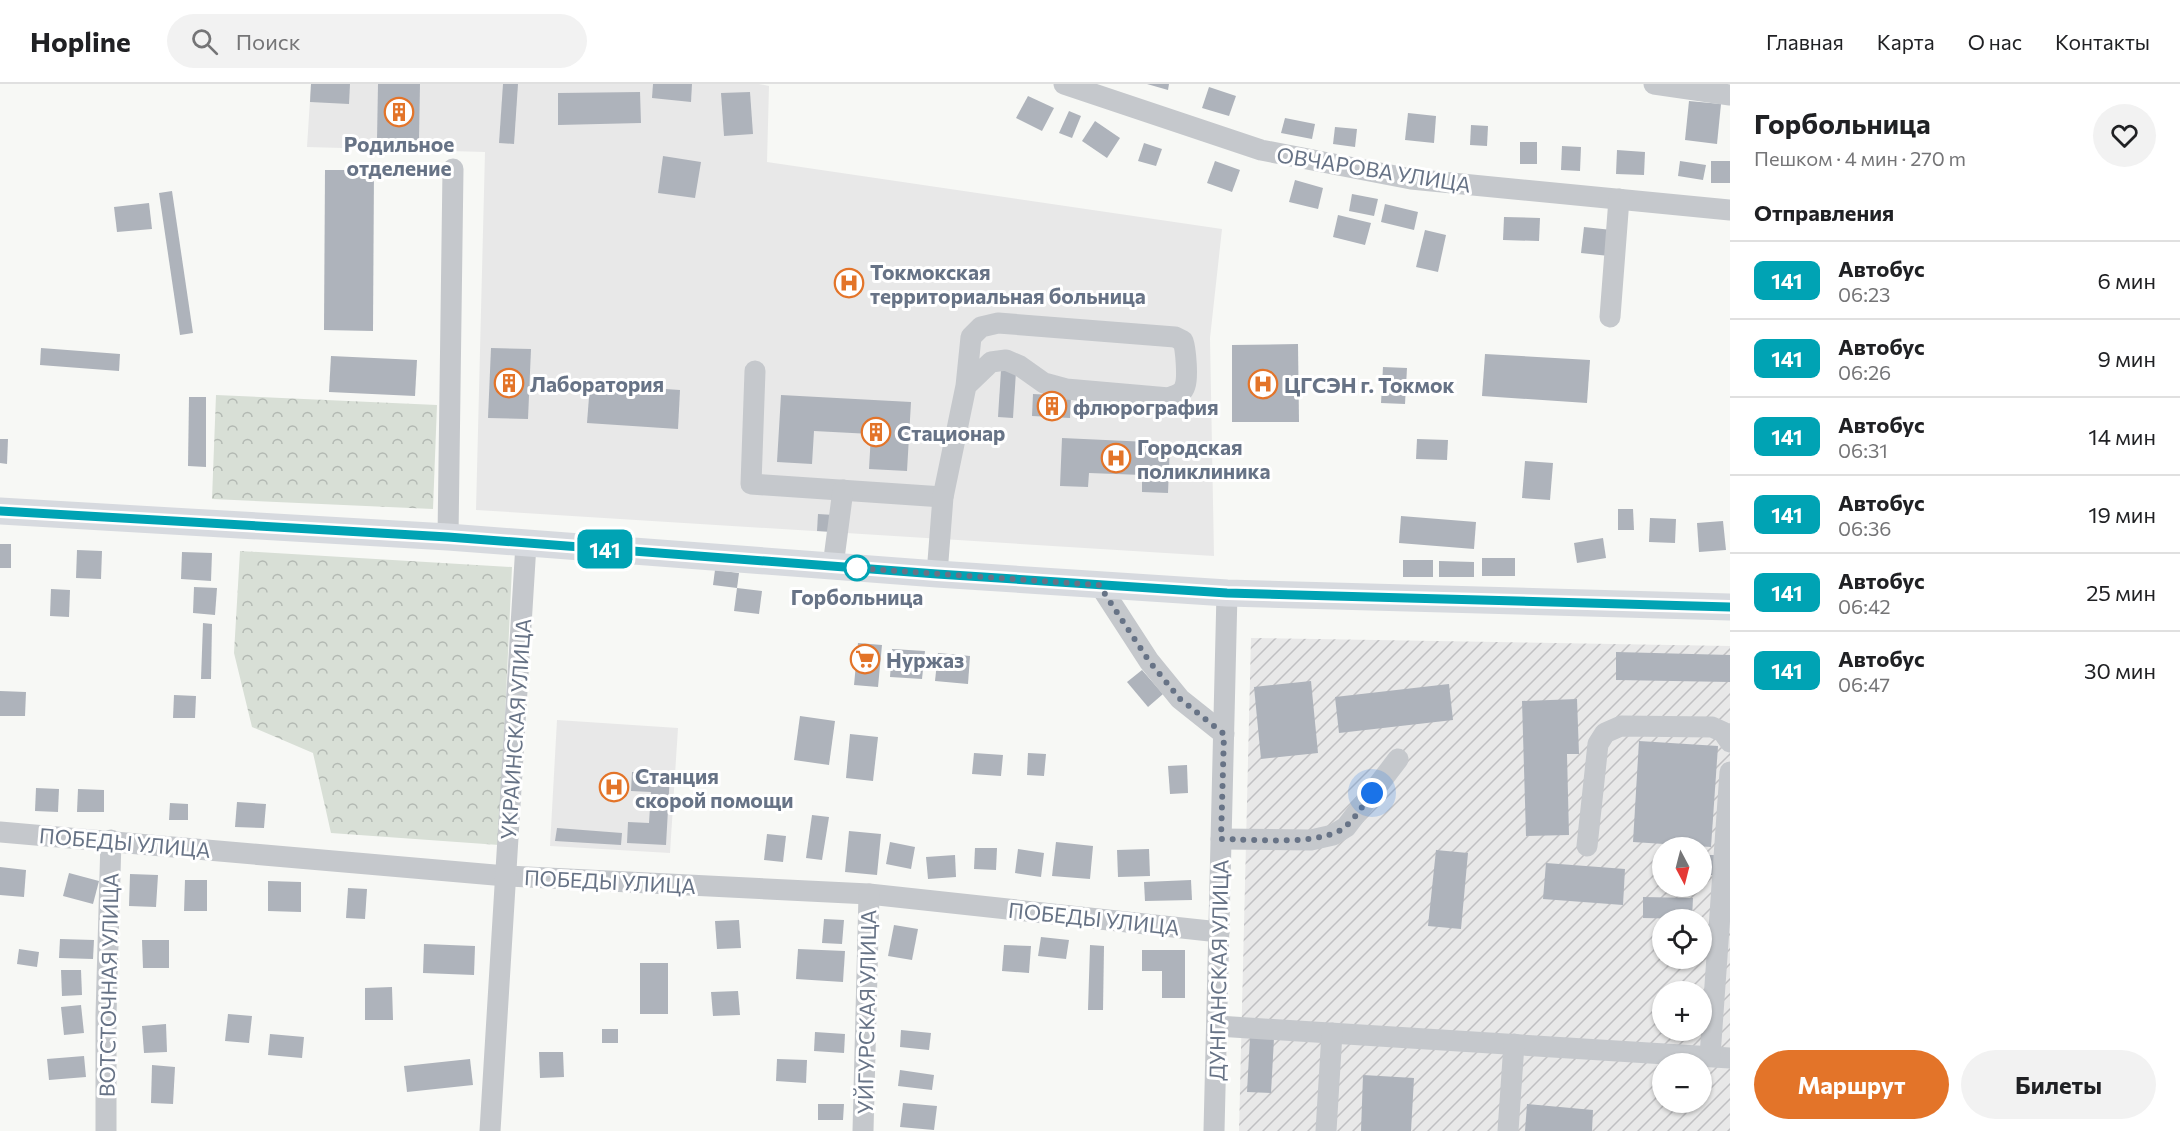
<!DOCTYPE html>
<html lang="ru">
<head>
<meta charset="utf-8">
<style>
	:root { --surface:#fff; --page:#f2f2f2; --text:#202124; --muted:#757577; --line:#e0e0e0; --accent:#e37429 }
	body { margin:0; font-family:Commissioner,sans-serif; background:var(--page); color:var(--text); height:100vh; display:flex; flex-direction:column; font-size:22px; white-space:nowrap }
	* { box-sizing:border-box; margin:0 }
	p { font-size:20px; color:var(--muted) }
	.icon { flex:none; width:33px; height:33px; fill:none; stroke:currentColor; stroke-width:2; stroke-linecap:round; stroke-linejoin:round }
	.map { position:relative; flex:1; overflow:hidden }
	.sheet { display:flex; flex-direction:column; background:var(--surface); width:450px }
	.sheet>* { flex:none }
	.badge { padding:0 12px; border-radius:9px; font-size:21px; line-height:39px }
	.needle { width:39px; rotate:173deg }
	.buttons { position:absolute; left:1652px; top:753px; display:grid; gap:12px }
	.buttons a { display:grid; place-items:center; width:60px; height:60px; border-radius:50%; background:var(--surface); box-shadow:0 2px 4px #0004; font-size:30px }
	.you { position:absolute; width:30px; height:30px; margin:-15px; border:4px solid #fff; border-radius:50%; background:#1a73e8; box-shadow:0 0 0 9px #1a73e833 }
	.map>.badge { position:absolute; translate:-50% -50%; box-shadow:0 0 0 3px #fff }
	h2 { padding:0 24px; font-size:22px; line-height:54px }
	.round { display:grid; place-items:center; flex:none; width:63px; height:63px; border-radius:32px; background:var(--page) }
	.overview { display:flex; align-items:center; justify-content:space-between; height:102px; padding:0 24px }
	h1 { font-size:28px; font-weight:700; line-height:45px }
	.primary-button { display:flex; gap:12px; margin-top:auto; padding:12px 24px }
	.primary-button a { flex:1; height:69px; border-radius:36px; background:var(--accent); color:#fff; font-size:24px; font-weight:700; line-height:69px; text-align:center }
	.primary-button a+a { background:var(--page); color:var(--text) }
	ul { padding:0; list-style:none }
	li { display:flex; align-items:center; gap:18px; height:78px; padding:0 24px; border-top:2px solid var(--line) }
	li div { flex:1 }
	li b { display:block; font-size:22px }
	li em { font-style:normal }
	li .badge { min-width:66px; font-weight:700; text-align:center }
	header { display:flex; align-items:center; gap:36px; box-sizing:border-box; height:84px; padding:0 30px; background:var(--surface); border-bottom:2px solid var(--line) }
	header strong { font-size:28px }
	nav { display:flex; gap:33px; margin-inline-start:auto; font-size:21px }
	.search { width:420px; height:54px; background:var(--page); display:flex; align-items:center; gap:15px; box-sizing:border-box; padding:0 21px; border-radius:33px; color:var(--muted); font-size:22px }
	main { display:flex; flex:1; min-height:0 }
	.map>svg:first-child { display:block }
	.built { fill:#e8e8e8 }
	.industrial { fill:url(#industrial-furrows); fill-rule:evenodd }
	.park { fill:url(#park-crowns) }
	.building { fill:#aeb3bb }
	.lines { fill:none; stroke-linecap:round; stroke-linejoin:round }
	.minor { stroke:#c5c8cc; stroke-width:21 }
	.major { stroke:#d7dadf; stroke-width:27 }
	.line-casing { stroke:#fff; stroke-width:14 }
	.line { stroke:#00a3b4; stroke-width:9 }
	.walk { stroke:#677386; stroke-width:6; stroke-dasharray:0 10.8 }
	.stop-dot { fill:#fff; stroke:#00a3b4; stroke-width:3 }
	.labels { text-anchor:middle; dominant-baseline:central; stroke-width:6; stroke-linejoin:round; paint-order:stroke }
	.poi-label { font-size:21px; font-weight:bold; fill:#677386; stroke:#fff; text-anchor:start }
	.street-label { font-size:21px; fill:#677386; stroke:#fff }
	.stop-label { font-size:21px; font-weight:bold; fill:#677386; stroke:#fff }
</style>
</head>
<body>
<header>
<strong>Hopline</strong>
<div class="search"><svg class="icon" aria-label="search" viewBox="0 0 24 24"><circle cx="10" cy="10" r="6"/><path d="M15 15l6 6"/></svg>Поиск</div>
<nav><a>Главная</a><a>Карта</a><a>О нас</a><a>Контакты</a></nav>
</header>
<main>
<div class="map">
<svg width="1730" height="1047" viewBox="0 0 1730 1047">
	<defs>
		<pattern id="industrial-furrows" width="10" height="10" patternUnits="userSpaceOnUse" patternTransform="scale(1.5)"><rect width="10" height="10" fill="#e8e8e8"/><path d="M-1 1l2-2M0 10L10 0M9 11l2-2" fill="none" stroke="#c0c0c2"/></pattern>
		<pattern id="park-crowns" width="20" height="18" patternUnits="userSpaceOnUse" patternTransform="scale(1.5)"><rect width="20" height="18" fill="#d8dfd6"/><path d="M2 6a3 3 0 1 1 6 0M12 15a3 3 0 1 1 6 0" fill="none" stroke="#b3b9b3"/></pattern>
	</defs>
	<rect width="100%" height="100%" fill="#f7f8f5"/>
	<g class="built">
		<polygon points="311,0 759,0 769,2 767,78 1222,145 1210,254 1214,472 476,426 485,68 307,63"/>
		<polygon points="557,636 678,644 670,769 550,762"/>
	</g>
	<path class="industrial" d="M1251,554l479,8v485h-491zM1662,764h39v38h-39zM1662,836h39v38h-39zM1662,908h39v38h-39zM1662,980h39v38h-39z"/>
	<g class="park">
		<polygon points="216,311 437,321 433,425 212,415"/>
		<polygon points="240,467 512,483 499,761 331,749 313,669 252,643 234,569"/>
	</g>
	<g class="building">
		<polygon points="311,0 350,0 349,20 310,18"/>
		<polygon points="378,0 420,0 419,56 377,56"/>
		<polygon points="503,0 518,0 514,60 499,59"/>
		<polygon points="653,0 692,0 691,18 652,14"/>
		<polygon points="1147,0 1169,0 1168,6"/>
		<polygon points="1209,3 1236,12 1229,32 1202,24"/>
		<polygon points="640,8 641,39 558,41 558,9"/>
		<polygon points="750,8 753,50 724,52 721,9"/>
		<polygon points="1028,12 1054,24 1042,47 1016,34"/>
		<polygon points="1689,17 1721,20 1717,60 1685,56"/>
		<polygon points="1069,27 1081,32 1072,54 1059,49"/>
		<polygon points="1408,29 1436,32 1434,59 1405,56"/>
		<polygon points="1285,34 1315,40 1312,55 1281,49"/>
		<polygon points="1095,37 1120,54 1107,74 1082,57"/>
		<polygon points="1471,41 1488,42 1487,62 1470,61"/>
		<polygon points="1335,43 1357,45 1355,63 1333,60"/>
		<rect x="1520" y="58" width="17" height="22"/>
		<polygon points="1144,59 1162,65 1156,82 1138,77"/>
		<polygon points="1562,62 1581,63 1580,87 1561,86"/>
		<polygon points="1617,66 1645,68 1644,91 1616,90"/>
		<polygon points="663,72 701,78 695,114 658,109"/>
		<polygon points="1215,77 1240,86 1232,108 1207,99"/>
		<polygon points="1680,77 1706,81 1703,96 1678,92"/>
		<rect x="1711" y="77" width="19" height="22"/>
		<polygon points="325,86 374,86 373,247 324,246"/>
		<polygon points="1295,96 1323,104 1318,125 1289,118"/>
		<polygon points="172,107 193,249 180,251 159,109"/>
		<polygon points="1352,110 1378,115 1374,132 1349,127"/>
		<polygon points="149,119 152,145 117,148 114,123"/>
		<polygon points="1385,120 1418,128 1414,146 1381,138"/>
		<polygon points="1338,131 1371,139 1365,161 1333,153"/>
		<polygon points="1504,133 1540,134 1539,157 1503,156"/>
		<polygon points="1584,143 1612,146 1609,172 1581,169"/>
		<polygon points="1425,146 1446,151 1438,188 1416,183"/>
		<polygon points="1298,260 1299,338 1232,338 1232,261"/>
		<polygon points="41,264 120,270 119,287 40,281"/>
		<polygon points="491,264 531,265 528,335 488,334"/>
		<polygon points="1485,270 1590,276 1587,319 1482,312"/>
		<polygon points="331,272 417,276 415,312 329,308"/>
		<polygon points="1383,283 1407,284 1405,320 1381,319"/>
		<polygon points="1001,286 1016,287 1013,334 998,333"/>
		<polygon points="590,300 680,306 678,345 587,339"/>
		<polygon points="1033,310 1071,312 1070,334 1032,332"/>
		<polygon points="781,311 911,318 907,387 869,385 871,350 814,347 812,380 777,378"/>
		<polygon points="189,313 206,313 206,383 188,382"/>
		<polygon points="1062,354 1170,359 1168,409 1142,408 1142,391 1089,389 1088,403 1060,402"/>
		<polygon points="0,355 8,355 7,380 0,379"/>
		<polygon points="1417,355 1448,356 1447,376 1416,375"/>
		<polygon points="1525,377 1553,379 1550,416 1522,414"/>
		<polygon points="1618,425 1633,425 1634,446 1618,446"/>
		<polygon points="818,430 834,431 833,448 817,447"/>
		<polygon points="1401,432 1476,438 1474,465 1399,459"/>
		<polygon points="1650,434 1676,435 1675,459 1649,458"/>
		<polygon points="1723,437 1726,466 1699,468 1697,439"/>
		<polygon points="1603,454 1606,474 1577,479 1574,459"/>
		<rect x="0" y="460" width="11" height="24"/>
		<polygon points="77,466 102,467 101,495 76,494"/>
		<polygon points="182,468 212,469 211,497 181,495"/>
		<rect x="1482" y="474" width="33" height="18"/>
		<rect x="1403" y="476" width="30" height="17"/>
		<polygon points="1439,477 1474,478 1474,493 1439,493"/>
		<polygon points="715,486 739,489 737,504 713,501"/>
		<polygon points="194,503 217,504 215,531 193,529"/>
		<polygon points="737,504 762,507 759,530 734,527"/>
		<polygon points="51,505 70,506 69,533 50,532"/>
		<polygon points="203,539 212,540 211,595 201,595"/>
		<polygon points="858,559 882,561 878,603 854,601"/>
		<polygon points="892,565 925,567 922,595 890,593"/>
		<polygon points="1616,568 1730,571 1730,598 1616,596"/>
		<polygon points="938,569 970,572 968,600 935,597"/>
		<polygon points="1142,586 1163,610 1148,623 1127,598"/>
		<polygon points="1311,597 1318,669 1261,675 1254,603"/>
		<polygon points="1449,600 1453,636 1339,649 1335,613"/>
		<polygon points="0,607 26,608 25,632 0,632"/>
		<polygon points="174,611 196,612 195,634 173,634"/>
		<polygon points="1577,615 1579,670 1567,670 1569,751 1526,752 1522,617"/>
		<polygon points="800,632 835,637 829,681 794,676"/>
		<polygon points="850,650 878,653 873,697 846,694"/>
		<polygon points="1639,657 1718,662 1711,763 1633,758"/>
		<polygon points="974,669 1003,671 1001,692 972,690"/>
		<polygon points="1028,669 1046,670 1044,692 1027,691"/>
		<polygon points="1187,681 1188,709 1170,710 1168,682"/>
		<polygon points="632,688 670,690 666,761 627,759 628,738 649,739 651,708 631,707"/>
		<polygon points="36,704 59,705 58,728 35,727"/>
		<polygon points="78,705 104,706 104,728 77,728"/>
		<polygon points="237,718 266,720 264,744 235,743"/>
		<polygon points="170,719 188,720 188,736 169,736"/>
		<polygon points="812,731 829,733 822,776 806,774"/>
		<polygon points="557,744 622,749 621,761 555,757"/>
		<polygon points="849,747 881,750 877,791 845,788"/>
		<polygon points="767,750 786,752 783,778 764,776"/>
		<polygon points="890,758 915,763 911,785 886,780"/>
		<polygon points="1056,758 1093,762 1090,795 1052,792"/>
		<polygon points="975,764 997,764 996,786 974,785"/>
		<polygon points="1018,765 1044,769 1041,793 1015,789"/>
		<polygon points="1149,765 1150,792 1118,793 1117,766"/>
		<polygon points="1436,766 1468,769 1461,845 1428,842"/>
		<polygon points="955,771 956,793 928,795 926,773"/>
		<polygon points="1701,771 1717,771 1715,791 1701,791"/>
		<polygon points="1546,779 1625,785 1623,821 1543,815"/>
		<polygon points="0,783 26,786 24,813 0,811"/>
		<polygon points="69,789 99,797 93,820 63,812"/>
		<polygon points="130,790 158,791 156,823 129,822"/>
		<polygon points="185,796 207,796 207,827 184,827"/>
		<polygon points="1191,796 1192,816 1145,817 1144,798"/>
		<polygon points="268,797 301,798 301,828 268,827"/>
		<polygon points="348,804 367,805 365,835 346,834"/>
		<polygon points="1643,813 1693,814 1692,835 1643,834"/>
		<polygon points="824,835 844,836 842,860 822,859"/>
		<polygon points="739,836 741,864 717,865 715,837"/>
		<polygon points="894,841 918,845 912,876 888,872"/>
		<polygon points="1041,853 1069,856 1066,875 1038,872"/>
		<polygon points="60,855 94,856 93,875 59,874"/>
		<polygon points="142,856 169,856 169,884 143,884"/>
		<polygon points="424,860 475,862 474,891 423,889"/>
		<polygon points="1004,861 1031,862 1029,889 1002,887"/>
		<polygon points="1090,861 1104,862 1103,926 1088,926"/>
		<polygon points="19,865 39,868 37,883 17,880"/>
		<polygon points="798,865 845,867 843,898 796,895"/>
		<polygon points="1142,866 1185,866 1185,914 1162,914 1162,887 1142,887"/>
		<rect x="640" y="879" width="28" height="51"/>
		<polygon points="61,886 81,886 82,911 62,912"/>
		<polygon points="392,903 393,936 365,936 365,904"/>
		<polygon points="738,907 740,931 713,932 711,908"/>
		<polygon points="81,921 84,949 64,951 61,923"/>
		<polygon points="228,930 252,932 249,959 225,957"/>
		<polygon points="166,940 167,968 144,969 142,942"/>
		<rect x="602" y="945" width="16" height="14"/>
		<polygon points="901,946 931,949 929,966 900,963"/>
		<polygon points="815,948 845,950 844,969 814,967"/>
		<polygon points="270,950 304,953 302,974 268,971"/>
		<polygon points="1250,953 1274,954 1271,1009 1247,1008"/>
		<polygon points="539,968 563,968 564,993 540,994"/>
		<polygon points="84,972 86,993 49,996 47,975"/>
		<polygon points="470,975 473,1001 407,1008 404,982"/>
		<polygon points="777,975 807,976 806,999 776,997"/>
		<polygon points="152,981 175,983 173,1020 151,1019"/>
		<polygon points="900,986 934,991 932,1006 898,1002"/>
		<polygon points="1363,991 1414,994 1411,1047 1361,1047"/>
		<polygon points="903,1019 937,1022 934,1046 900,1043"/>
		<polygon points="818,1020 844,1020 843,1036 818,1036"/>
		<polygon points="1527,1020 1593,1026 1592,1047 1525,1047"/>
	</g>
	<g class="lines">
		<g class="minor">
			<polyline points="1064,0 1261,66 1411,95 1730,126"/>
			<polyline points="1654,0 1730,11"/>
			<polyline points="1610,233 1619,115"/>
			<polyline points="755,287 751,400 943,413"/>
			<polyline points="448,453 453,85"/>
			<polyline points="833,482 843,406"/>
			<path d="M937,490l6,-77 23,-111 5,-49 10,-10 17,-4 177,14 8,4c3,9 5,37 2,45 -2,8 -10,9 -16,12l-103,-9 -22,-6 -24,-17 -14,-6 -15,2 -25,24"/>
			<polyline points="1099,500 1149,577 1180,615 1224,650"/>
			<polyline points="0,748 506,792 869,810 1219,848"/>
			<polyline points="1221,755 1311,756 1333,751 1346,743 1398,675"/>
			<polyline points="1587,762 1598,660 1605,649 1621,642 1712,643 1723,648 1730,658"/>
			<polyline points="1217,942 1730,974"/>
			<polyline points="1710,972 1730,688"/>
			<polyline points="106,1047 106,931 111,756"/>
			<polyline points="490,1047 526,460"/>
			<polyline points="863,1047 869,810"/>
			<polyline points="1214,1047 1227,509"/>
			<polyline points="1326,1047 1332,949"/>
			<polyline points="1508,1047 1514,960"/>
		</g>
		<polyline class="major" points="0,427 448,453 937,490 1227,509 1730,523"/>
	</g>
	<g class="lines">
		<g class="line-casing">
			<polyline id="line" points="0,427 448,453 937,490 1227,509 1730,523"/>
		</g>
		<use href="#line" class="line"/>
		<path class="walk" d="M857,484h-3l245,17 50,76 31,38 44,35 -3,105c30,0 103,8 125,-13 10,-9 18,-22 26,-33"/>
	</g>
	<defs>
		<g id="building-ring" transform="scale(1.5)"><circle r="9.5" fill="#fff" stroke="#e37429" stroke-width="1.5"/><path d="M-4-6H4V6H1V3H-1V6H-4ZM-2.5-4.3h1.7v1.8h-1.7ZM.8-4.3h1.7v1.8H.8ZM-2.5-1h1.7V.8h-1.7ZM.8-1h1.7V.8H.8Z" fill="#e37429"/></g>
		<g id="hospital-ring" transform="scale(1.5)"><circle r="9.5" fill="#fff" stroke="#e37429" stroke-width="1.5"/><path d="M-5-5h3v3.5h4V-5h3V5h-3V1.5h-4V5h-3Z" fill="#e37429"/></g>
		<g id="supermarket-ring" transform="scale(1.5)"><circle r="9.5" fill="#fff" stroke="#e37429" stroke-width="1.5"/><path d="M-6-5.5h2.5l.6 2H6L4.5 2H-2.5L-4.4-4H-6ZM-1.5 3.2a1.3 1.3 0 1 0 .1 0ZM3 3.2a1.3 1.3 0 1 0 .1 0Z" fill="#e37429"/></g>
	</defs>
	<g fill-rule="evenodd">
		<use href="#building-ring" x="399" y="28"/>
		<use href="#hospital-ring" x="849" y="199"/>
		<use href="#building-ring" x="509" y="299"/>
		<use href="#hospital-ring" x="1263" y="300"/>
		<use href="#building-ring" x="1052" y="322"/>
		<use href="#building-ring" x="876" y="348"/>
		<use href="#hospital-ring" x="1116" y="374"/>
		<use href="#supermarket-ring" x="865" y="575"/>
		<use href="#hospital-ring" x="614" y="703"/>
	</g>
	<circle class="stop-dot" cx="857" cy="484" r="12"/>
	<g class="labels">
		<g class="poi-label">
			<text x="399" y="59" text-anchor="middle">Родильное<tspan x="399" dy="24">отделение</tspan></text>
			<text x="870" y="187">Токмокская<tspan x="870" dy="24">территориальная больница</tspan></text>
			<text x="530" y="299">Лаборатория</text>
			<text x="1284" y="300">ЦГСЭН г. Токмок</text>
			<text x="1073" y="322">флюрография</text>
			<text x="897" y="348">Cтационар</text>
			<text x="1137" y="362">Городская<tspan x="1137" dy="24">поликлиника</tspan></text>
			<text x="886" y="575">Нуржаз</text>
			<text x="635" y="691">Станция<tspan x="635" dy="24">скорой помощи</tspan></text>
		</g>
		<g class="street-label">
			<text transform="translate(1374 85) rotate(9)">ОВЧАРОВА УЛИЦА</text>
			<text transform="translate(515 645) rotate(-86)">УКРАИНСКАЯ УЛИЦА</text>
			<text transform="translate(125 758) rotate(5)">ПОБЕДЫ УЛИЦА</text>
			<text transform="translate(610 797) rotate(3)">ПОБЕДЫ УЛИЦА</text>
			<text transform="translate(1094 834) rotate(6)">ПОБЕДЫ УЛИЦА</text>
			<text transform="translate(1218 886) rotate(-89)">ДУНГАНСКАЯ УЛИЦА</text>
			<text transform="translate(108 901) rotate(-89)">ВОТСТОЧНАЯ УЛИЦА</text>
			<text transform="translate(866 928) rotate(-89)">УЙГУРСКАЯ УЛИЦА</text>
		</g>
		<g class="stop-label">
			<text x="857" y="512">Горбольница</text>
		</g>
	</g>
</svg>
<div class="buttons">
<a><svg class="needle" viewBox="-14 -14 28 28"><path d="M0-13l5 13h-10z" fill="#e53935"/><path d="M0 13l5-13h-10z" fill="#757577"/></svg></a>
<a><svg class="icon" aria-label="locate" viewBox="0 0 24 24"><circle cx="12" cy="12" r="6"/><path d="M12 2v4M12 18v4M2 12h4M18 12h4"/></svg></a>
<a>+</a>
<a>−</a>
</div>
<div class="you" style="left:1372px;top:709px"></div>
<b class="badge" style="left:605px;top:465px;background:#00a3b4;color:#fff">141</b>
</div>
<section class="sheet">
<div class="overview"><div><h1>Горбольница</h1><p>Пешком · 4 мин · 270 m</p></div><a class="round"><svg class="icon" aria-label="heart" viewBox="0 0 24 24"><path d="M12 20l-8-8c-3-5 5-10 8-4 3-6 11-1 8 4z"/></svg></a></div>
<h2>Отправления</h2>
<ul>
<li><span class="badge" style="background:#00a3b4;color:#fff">141</span><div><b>Автобус</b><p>06:23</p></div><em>6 мин</em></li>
<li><span class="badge" style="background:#00a3b4;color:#fff">141</span><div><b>Автобус</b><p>06:26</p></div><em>9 мин</em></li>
<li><span class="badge" style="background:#00a3b4;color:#fff">141</span><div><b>Автобус</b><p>06:31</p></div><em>14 мин</em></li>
<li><span class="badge" style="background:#00a3b4;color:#fff">141</span><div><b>Автобус</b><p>06:36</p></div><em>19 мин</em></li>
<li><span class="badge" style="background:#00a3b4;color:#fff">141</span><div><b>Автобус</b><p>06:42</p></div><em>25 мин</em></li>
<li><span class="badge" style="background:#00a3b4;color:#fff">141</span><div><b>Автобус</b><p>06:47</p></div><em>30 мин</em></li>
</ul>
<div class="primary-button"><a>Маршрут</a><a>Билеты</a></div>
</section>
</main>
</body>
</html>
